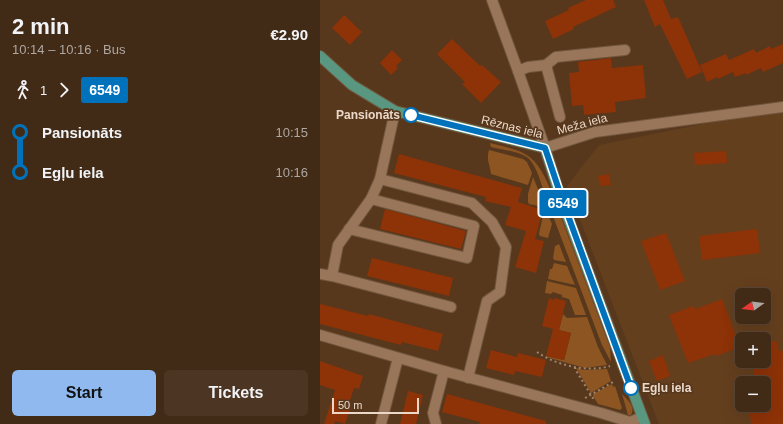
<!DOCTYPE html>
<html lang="en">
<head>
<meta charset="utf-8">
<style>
	:root { --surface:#412a16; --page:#4c3623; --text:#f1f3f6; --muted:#aea7a1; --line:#5a4635; --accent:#90b9f0 }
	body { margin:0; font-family:Helvetica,sans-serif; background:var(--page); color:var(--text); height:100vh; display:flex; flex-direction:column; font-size:15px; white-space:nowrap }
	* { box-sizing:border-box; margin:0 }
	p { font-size:13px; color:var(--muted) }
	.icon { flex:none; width:22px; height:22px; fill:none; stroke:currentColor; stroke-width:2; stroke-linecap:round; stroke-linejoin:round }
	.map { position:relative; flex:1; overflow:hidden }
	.sheet { display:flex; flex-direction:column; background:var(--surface); width:320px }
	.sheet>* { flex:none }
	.badge { padding:0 8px; border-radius:3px; font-size:14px; line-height:26px }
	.needle { width:26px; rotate:256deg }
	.fabs { position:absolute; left:415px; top:288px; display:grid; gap:8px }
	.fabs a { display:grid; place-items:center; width:36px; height:36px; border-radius:6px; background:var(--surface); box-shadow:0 4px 16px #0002,0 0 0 1px var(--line); font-size:20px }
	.scale { position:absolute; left:12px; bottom:10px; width:87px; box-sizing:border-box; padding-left:4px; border:2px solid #ebd8c8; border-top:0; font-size:11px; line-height:14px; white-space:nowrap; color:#ebd8c8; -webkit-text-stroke:3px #57381d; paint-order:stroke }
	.map>.badge { position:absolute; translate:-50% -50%; box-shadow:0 0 0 2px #fff }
	.legs { display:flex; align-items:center; gap:6px; height:44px; padding:0 12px; font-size:13px }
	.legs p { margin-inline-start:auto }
	.headline { display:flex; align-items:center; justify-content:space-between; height:68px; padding:0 12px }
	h1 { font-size:22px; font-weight:700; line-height:30px }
	.action { display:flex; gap:8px; margin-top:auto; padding:8px 12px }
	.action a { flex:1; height:46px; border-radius:6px; background:var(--accent); color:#111; font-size:16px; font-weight:700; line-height:46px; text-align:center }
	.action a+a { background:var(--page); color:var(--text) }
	ul { padding:0 12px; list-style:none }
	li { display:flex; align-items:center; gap:14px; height:40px; font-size:15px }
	li i { display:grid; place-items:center; width:6px; height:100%; margin:0 5px; background:currentColor }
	li i::after { content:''; width:10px; height:10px; margin:-5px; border:3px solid; border-radius:50%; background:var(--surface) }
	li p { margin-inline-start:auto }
	li:first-child i { background:linear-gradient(#0000 50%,currentColor 0) }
	li:last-child i { background:linear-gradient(currentColor 50%,#0000 0) }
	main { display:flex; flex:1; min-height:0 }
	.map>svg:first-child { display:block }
	.built { fill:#643f1e; fill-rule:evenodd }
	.green { fill:#8c5521 }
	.building { fill:#8e3207 }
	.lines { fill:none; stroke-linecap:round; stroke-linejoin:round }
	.minor-casing { stroke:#70563e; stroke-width:12 }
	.major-casing { stroke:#70563e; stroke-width:12 }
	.path { stroke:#9d846e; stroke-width:2; stroke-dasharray:2 3; stroke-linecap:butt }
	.minor { stroke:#997659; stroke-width:10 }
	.major { stroke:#599780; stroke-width:10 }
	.line-1-casing { stroke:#fff; stroke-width:9 }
	.line-1 { stroke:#0072bc; stroke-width:6 }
	.stop-1-dot { fill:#fff; stroke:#0072bc; stroke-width:2 }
	.labels { text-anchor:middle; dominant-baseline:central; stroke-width:3.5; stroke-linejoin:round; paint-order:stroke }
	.stop-label { font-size:12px; font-weight:bold; fill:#ebd8c8; stroke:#57381d; text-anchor:end }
	.street-label { font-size:12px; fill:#ebd8c8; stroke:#57381d }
</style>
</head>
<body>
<main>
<section class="sheet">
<div class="headline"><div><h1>2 min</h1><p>10:14 – 10:16 · Bus</p></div><b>€2.90</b></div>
<div class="legs"><svg class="icon" aria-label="walk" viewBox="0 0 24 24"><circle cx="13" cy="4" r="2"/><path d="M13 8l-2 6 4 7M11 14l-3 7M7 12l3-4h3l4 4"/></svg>1<svg class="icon" aria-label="forward" viewBox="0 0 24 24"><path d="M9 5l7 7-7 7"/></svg><b class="badge" style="background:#0072bc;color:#fff">6549</b></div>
<ul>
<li><i style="color:#0072bc"></i><b>Pansionāts</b><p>10:15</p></li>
<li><i style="color:#0072bc"></i><b>Egļu iela</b><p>10:16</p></li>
</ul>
<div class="action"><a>Start</a><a>Tickets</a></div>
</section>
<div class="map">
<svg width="463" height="424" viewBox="0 0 463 424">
	<rect width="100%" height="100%" fill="#57381d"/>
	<path class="built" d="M463,108v316h-124l-92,-238 32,-41zM422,295h22v22h-22zM422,339h22v22h-22zM422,383h22v22h-22z"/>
	<g class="green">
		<path d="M170,143c11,3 23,5 33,10 17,8 25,30 31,46l-4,2 -4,-3c-4,-11 -10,-37 -21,-42 -9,-5 -23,-6 -34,-9z"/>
		<path d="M169,150l34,9 4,3 5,11 -4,12 -37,-11c-1,-10 -5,-13 -2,-24z"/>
		<polygon points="213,177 225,206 223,207 209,204 208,202 208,194"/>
		<polygon points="236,204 290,347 291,362 282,345 231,211 233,205"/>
		<polygon points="226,210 232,224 228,238 220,236 219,234 224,211"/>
		<polygon points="239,244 246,262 234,260 233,258 235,246"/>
		<polygon points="234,263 247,266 255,285 228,279 230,269 232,269"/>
		<polygon points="227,281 256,288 266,315 255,315 249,299 242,297 242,295 233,292 231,294 225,293"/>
		<polygon points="243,314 247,318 267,317 278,347 287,365 265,368 226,357 226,356 244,360 251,333 239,330"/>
		<polygon points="256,368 264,370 287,369 291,381 271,393"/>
		<polygon points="292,384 293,387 295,386 302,408 300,410 278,404 273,396 273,394"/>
		<path d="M302,394c6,6 14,13 9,21h-3z"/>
	</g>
	<g class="building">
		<polygon points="266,0 293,0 296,7 253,27 254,29 233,39 225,21 249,10 248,8"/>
		<polygon points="324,0 343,0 351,19 358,17 382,72 367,79 340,24 335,27"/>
		<polygon points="24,15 42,32 30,45 12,28"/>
		<polygon points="132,39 160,66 162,65 181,82 161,103 142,84 145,82 117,54"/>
		<polygon points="463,44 463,63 443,72 441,68 426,75 426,73 415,77 413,72 398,79 397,77 387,82 380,65 406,54 409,60 434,49 436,53 450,46 451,49"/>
		<polygon points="72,50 82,60 76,66 78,68 71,75 60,63"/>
		<polygon points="291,58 292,68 323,65 326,98 295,102 296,112 264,115 263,105 252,106 249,73 259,72 258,62"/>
		<polygon points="406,151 407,163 375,165 374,153"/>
		<polygon points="79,154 202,188 198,202 223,210 215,239 224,241 216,273 195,267 206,231 185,225 191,207 165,201 166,197 74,173"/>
		<polygon points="289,174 291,185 280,186 278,176"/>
		<polygon points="65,209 146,231 141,249 60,229"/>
		<polygon points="437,229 440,253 382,260 379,236"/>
		<polygon points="346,233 365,281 340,290 321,241"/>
		<polygon points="52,258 133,278 129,296 47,276"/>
		<polygon points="229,298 234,300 235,298 246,301 239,330 251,333 244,360 226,356 233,329 222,326"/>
		<polygon points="402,299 420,347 396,356 395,354 368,363 349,315 373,306 375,309"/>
		<polygon points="0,304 48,316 49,314 123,334 118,351 82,342 81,345 0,324"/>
		<polygon points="457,341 459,351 463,351 463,424 431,424 429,405 444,405 444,383 435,383 432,361 444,361 444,343"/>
		<polygon points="171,350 197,357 198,353 226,360 222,377 195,371 194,375 166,368"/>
		<polygon points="343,355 350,376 337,381 329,361"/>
		<polygon points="0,361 43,376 39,389 34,388 28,406 31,407 25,424 15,421 14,424 4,424 15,390 0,385"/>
		<polygon points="88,391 103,395 96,424 80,424"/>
		<polygon points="127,394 226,421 226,424 159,424 160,422 122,412"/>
	</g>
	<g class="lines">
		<g class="minor-casing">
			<g id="minor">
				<polyline points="172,0 198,71 225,148 275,132 463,107"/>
				<polyline points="226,65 236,57 305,50"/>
				<polyline points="198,71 208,67 226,65 240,117"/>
				<polyline points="60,179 152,203 172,222 186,247 180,292 167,301 148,378"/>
				<polyline points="29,229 147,258 154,226 51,199"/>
				<polyline points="0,274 12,276 18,245 51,199 60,179 75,111"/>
				<polyline points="12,276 131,307"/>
				<polyline points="0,335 124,371 281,413 310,422 322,417"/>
				<polyline points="61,424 78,358"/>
				<polyline points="116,424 113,413 124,371"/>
			</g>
		</g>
		<g class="major-casing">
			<polyline id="major" points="0,56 32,85 75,111 225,148 241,199 325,424"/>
		</g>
		<g class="path">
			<path d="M217,352c18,13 51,21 73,14"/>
			<polyline points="255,367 255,369 274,400"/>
			<polyline points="265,398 295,381"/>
		</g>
		<use href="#minor" class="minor"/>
		<use href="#major" class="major"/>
	</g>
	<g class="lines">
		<g class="line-1-casing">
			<polyline id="line-1" points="91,115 225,148 242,199 311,388"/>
		</g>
		<use href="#line-1" class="line-1"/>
	</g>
	<g class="stop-1-dot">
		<circle cx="91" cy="115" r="7"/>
		<circle cx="311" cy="388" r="7"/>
	</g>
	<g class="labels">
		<g class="stop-label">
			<text x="80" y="115">Pansionāts</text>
			<text x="322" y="388" text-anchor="start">Egļu iela</text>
		</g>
		<g class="street-label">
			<text transform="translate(262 124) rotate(-15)">Meža iela</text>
			<text transform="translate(192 127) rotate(14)">Rēznas iela</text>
		</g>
	</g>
</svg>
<div class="fabs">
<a><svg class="needle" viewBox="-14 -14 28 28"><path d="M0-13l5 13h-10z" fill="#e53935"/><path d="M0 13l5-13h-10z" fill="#aea7a1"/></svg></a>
<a>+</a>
<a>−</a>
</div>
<div class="scale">50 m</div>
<b class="badge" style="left:243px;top:203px;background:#0072bc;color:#fff">6549</b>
</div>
</main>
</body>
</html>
